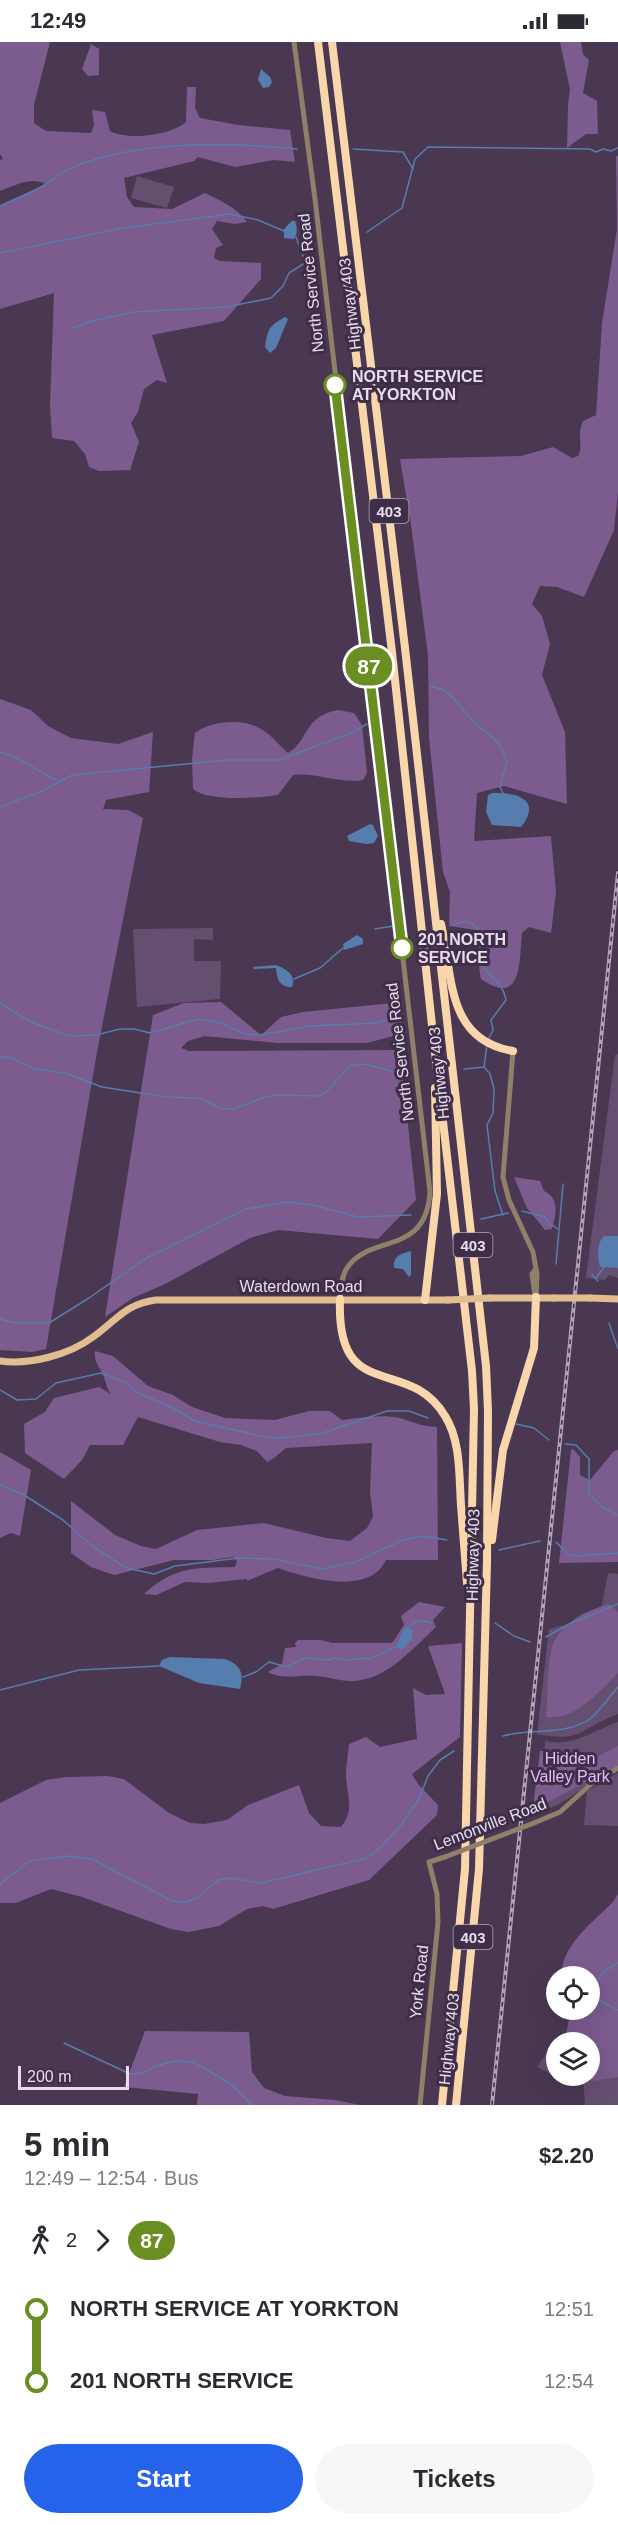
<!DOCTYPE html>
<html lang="en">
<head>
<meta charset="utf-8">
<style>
	:root { --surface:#fff; --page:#f7f7f7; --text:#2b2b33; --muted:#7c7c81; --accent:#2563eb }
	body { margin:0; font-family:Helvetica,sans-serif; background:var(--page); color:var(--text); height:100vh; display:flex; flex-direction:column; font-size:22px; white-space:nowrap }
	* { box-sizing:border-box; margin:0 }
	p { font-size:20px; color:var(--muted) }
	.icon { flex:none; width:33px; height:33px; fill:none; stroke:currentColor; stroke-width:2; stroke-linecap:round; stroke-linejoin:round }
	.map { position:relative; height:2063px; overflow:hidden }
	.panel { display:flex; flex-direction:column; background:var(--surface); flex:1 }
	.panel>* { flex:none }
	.badge { padding:0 12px; border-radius:20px; font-size:21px; line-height:39px }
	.controls { position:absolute; left:546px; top:1924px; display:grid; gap:12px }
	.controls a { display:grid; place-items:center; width:54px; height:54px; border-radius:50%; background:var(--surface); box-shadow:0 6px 24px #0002; font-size:30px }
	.scale { position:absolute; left:18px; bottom:15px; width:111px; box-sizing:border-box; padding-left:6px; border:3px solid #e7ddee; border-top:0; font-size:16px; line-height:21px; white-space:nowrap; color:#e7ddee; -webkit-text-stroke:4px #3f2e48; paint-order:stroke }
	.map>.badge { position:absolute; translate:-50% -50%; box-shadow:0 0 0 3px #fff }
	.legs { display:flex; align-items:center; gap:9px; height:66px; padding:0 24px; font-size:20px }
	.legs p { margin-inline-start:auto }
	.overview { display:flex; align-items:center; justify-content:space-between; height:102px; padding:0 24px }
	h1 { font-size:33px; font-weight:700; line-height:45px }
	.primary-button { display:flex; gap:12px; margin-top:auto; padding:12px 24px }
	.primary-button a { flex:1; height:69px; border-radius:36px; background:var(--accent); color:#fff; font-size:24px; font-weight:700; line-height:69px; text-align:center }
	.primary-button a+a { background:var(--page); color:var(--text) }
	ul { padding:0 24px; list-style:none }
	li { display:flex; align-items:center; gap:21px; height:72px; font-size:22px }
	li i { display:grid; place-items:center; width:9px; height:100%; margin:0 8px; background:currentColor }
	li i::after { content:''; width:15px; height:15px; margin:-8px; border:4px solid; border-radius:50%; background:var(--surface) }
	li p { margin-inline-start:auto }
	li:first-child i { background:linear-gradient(#0000 50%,currentColor 0) }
	li:last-child i { background:linear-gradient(currentColor 50%,#0000 0) }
	.status { display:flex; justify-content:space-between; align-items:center; height:42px; padding:0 30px; background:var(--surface); direction:ltr }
	.status svg { height:16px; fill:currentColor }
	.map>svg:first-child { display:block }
	.green { fill:#654f71 }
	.forest { fill:#7c5b8e }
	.water { fill:#557dad }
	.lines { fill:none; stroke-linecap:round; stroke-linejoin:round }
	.stream { stroke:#557dad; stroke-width:1.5 }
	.minor { stroke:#918069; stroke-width:5 }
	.major { stroke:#e1bd8f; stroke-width:7 }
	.highway { stroke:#fad7ab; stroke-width:8 }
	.rail-casing { stroke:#b0a3b7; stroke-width:4 }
	.rail { stroke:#3f2e48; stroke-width:1.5; stroke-dasharray:4.5; stroke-linecap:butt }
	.minor-bridge { stroke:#918069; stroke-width:5 }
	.major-bridge { stroke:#e1bd8f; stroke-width:7 }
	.line-1-casing { stroke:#fff; stroke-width:14 }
	.line-1 { stroke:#6b8e23; stroke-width:9 }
	.stop-1-dot { fill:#fff; stroke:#6b8e23; stroke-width:3 }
	.labels { text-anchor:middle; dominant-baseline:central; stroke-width:6; stroke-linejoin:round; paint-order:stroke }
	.shield { fill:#3f2e48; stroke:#b5a8bc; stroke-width:1.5 }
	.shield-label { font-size:15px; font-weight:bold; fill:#e7ddee }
	.street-label { font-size:16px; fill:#e7ddee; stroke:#3f2e48 }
	.stop-label { font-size:16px; font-weight:bold; fill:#e7ddee; stroke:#3f2e48; text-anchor:start }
	.park-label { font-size:16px; fill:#e4bcf9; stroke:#3f2e48 }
</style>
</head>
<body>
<div class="status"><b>12:49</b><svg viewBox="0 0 49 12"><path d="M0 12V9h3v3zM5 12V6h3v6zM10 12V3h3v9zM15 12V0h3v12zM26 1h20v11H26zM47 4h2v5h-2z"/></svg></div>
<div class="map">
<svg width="618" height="2063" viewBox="0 0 618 2063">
	<rect width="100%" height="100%" fill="#4a3853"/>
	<g class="green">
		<polygon points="137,134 174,145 167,166 131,156"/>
		<polygon points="213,886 213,898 194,897 194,919 221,919 220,957 137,965 133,887"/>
		<polygon points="618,1012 618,1236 609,1233 605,1238 586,1236 615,1013"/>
		<path d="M608,1531l10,1v140c-38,14 -35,29 -81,20l12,-105 51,-13z"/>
		<path d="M618,1680v44c-28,11 -46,37 -75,44l2,-69c29,6 47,-10 73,-19z"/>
		<polygon points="618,1731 618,1784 584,1783 587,1749"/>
		<polygon points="550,2006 556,2010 556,2032 551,2032 537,2025"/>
		<polygon points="618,2027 618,2063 585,2063 583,2034"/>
	</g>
	<g class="forest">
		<path d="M0,0h50l-16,63v18l12,8 45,2 3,-8 -2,-15 13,2 5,19c18,10 62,4 76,-9l1,-35h9l-1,21 5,10 38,7 52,5 5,32 -21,-2 -39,7 -37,-10 -4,4 -70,17 3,19 7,10 38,2 33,-16c16,8 31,14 42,29l-12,2 -18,-3 -5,8 11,16 -7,3 -2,10 6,3 41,2v16l-37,42 -72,14 15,48 -10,-3 -13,9 -6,23 -7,11 8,19 -9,28 -31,1 -10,-4 -4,-13 -11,-13 -22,-3 -2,-33 4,-112 -54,16v-103l45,-22c-13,-8 -32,2 -45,7v-31l3,-1 -3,-5z"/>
		<polygon points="560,0 581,0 583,12 589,18 583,51 597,59 598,92 586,92 567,106 568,62 570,48"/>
		<polygon points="91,2 99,7 99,33 88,34 82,27"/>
		<path d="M616,114h2v337l-4,37 -30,67 -27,-10 -17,-1 -8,18 10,12 8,28 -8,31 23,57 2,72 -63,-18 -27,7 -3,48 77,-5 5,56 -5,41 -22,-6 -7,6c-3,27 1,75 -41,46 -5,-18 4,-30 -5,-49l-27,-4 1,-34 -7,-20 -14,-134 -1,-83 -17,-130 -11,-66 121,-3 32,-9 19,11 6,-2c6,-10 -2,-20 5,-35l13,-6 6,-92 15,-94z"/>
		<polygon points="0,657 31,668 48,684 71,696 118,702 153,690 149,750 106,758 103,767 128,768 143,776 97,1010 46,1307 32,1310 0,1308"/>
		<path d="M338,668l16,3 8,12 5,48 -4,7c-24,4 -47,-8 -70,-5l-15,20c-19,3 -70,7 -85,-6l-1,-31 3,-25c15,-12 47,-15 64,-5 11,5 20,17 29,25 22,-13 14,-36 50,-43z"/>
		<polygon points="221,960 261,993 281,975 303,970 403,960 401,992 367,1001 278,1001 205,994 188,999 181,1006 189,1009 400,1008 416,1158 378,1197 278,1188 250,1196 165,1242 133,1256 105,1275 153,973 184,961"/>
		<path d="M514,1135l26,4 4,10c16,7 12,24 8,38l-7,1 -18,-22z"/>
		<path d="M95,1309l18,5 35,30 25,9 19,12 33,11 50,2 34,-9h21l12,9c19,-2 40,-6 58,-2 16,5 20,8 37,9l1,133h-52c-2,3 -5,9 -8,11 -24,21 -74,6 -100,-3l-31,13v-2l-39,4 -23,-1 -29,13 -12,-1c31,-28 51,-26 91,-27l2,-6 -4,-4 -20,3h-39l-60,15 -23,-8 -20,-14v-52l44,34 26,11 15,3 41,-19 67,-7 62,15 24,3 17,-13 6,-11 -3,-26 2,-48 -86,5 -12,10 -7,4 -10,-11 -16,-6 -21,-3 -82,-25 -15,28h-33l-8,15 -18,19 -39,-26 -1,-29 21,-12 9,-14 45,-11 12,7c-6,-8 -4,-10 -8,-19 -4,-10 -9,-12 -8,-24z"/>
		<polygon points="573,1407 580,1415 580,1433 590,1438 614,1409 618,1408 618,1520 559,1521 571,1408"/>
		<polygon points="0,1410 31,1428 20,1494 11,1491 0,1496"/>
		<path d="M419,1560l26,5 -12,13 3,7c-24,22 -50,54 -85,54 -13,0 -25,-5 -37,-5 -15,-1 -33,4 -46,-4l14,-8 3,-16 11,-1 -1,-4 3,-3h22l12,3h60l12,-18 -3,-9z"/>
		<path d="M609,1562l9,8v61c-19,19 -43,48 -72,44 2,-17 1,-56 6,-70 9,-25 34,-36 57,-43z"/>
		<path d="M462,1601l-2,94 -48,37 6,10 20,21 -1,10 -68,65 -96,29 -10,-3 -16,3 -28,17 -30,6 -18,-3 -89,-32 -31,-8 -35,14h-16v-100l46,-23 20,-3 42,-1 16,3 45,34 21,10 14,1 23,-4 21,-15 51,-20 10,28 12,13 20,1c14,-17 6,-32 5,-50 0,-11 2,-22 3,-33l17,-7 14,10 37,-8 -4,-51 13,7 19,-1 -17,-48z"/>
		<polygon points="618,1704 618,1723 552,1758 533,1765 540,1709 551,1709 568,1723 583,1722"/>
		<path d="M618,1852v183l-25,4 -11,-5h8v-33h-26l7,-33h19v-33h-28c-3,-30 32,-56 51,-75z"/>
		<polygon points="145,1989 249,1990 252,2030 264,2046 285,2054 335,2058 360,2063 197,2063 198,2052 124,2045"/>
	</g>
	<g class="water">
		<polygon points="261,27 270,35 272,40 269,45 263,46 258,38"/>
		<path d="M292,179h3c2,6 3,12 -1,18l-10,-1v-9z"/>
		<path d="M285,275l3,2 -12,29 -6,5 -5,-6c3,-19 4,-21 20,-30z"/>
		<path d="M492,751c24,-1 51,6 29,34l-29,-2 -6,-13 2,-17z"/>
		<polygon points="370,782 373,783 378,794 374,801 366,802 349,799 347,794"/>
		<polygon points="357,893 363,897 363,902 344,908 343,902"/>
		<path d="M276,923c10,4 21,10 16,22 -13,0 -15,-8 -16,-19l-22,1 -1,-2z"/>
		<path d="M604,1194h14v32l-18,-1c-3,-9 -3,-25 4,-31z"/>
		<path d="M411,1209v24l-2,2 -6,-8 -9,-1c-1,-13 7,-14 17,-17z"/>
		<polygon points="407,1585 413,1588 411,1598 403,1607 400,1608 397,1604 402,1589"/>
		<path d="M170,1615l55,2c16,6 19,14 15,30l-41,-6 -40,-17 3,-6z"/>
	</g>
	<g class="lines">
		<g class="stream">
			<polyline points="353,107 403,110 413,127"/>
			<path d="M0,164c12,-6 26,-11 38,-17 11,-6 20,-15 31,-20 66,-29 158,-27 228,-20"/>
			<polyline points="367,190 402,166 415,117 428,105 590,107 596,110 603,107 611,109 618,106"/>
			<polyline points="296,195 306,222"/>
			<polyline points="0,211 123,186 230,172 258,178 284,189"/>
			<polyline points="73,286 92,279 133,270 226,265 271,256 283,244 289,231 313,216"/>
			<polyline points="430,644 444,648 452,655 476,682 498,700 507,719 500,745 503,751"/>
			<path d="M0,710c21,6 37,19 57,28"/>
			<polyline points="0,765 42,749 72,733 227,718 279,718 351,691 367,682"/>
			<path d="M454,882l13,-3c24,13 8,21 14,40 5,17 22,19 25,39l-15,20 2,10 -5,10"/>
			<polyline points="375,887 393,884"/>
			<polyline points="294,937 320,926 343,906"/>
			<polyline points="0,961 31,980 69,994 96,993 120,987 134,987 150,991 198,977 221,981 245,992 259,993 310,984 376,981 393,976 404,977"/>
			<polyline points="0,1015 12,1016 34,1027 65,1031 102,1045 167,1055 199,1056 220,1066 233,1067 266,1055 278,1053 318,1054 326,1050 350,1024 365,1022 409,1034"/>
			<polyline points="484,1025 487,1003"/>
			<polyline points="464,1027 484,1025 490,1032 494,1047 493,1071 487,1083 495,1149 503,1173"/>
			<polyline points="522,1169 545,1175 548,1180 558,1187"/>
			<polyline points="481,1177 508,1171"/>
			<polyline points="556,1222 563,1142"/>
			<polyline points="592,1233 598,1239"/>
			<polyline points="596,1236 605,1224"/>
			<polyline points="0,1277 15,1281 49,1281 89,1256 148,1215 246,1167 287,1160 313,1163 358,1175 411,1173"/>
			<polyline points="609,1281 618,1307"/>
			<polyline points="0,1348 17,1358 36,1357 56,1341 101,1331 125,1340 140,1352 171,1365 195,1379 261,1394 278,1396 320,1392 387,1369 409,1369 428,1376"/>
			<polyline points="516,1382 534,1386 549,1398"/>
			<polyline points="565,1402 576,1403 589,1417 589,1452 602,1465 618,1473"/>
			<polyline points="0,1443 24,1453 63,1478 92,1504 112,1517 127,1526 154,1532 175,1524 239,1516 273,1517 322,1527 355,1520 403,1498 422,1494 447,1498"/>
			<polyline points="556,1500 569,1513 575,1514 618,1511"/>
			<polyline points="499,1508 540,1499"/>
			<polyline points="495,1581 514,1594 530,1600"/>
			<path d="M409,1585c6,-7 14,-7 22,-4"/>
			<polyline points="546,1595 569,1582 618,1562"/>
			<polyline points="243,1635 256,1630 269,1620 287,1625 305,1616 329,1618 335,1616 345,1618 372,1616 397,1604"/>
			<polyline points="0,1648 79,1628 159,1624"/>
			<path d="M503,1694c27,-8 62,0 87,-17 10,-8 19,-22 28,-32"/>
			<polyline points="0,1842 30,1819 68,1814 92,1817 172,1859 186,1860 197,1856 218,1838 231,1836 261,1841 367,1816 380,1806 401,1783 419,1757 428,1734 440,1718 454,1709"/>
			<polyline points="618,1921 603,1930 593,1946 597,1957 618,1968"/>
			<polyline points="64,2001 130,2032 143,2031 156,2024 175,2019 193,2020 231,2042 252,2063"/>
		</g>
		<g class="minor">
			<path d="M294,0l21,157 115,993c-4,65 -60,41 -83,76 -6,9 -6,21 -7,31"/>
			<polyline points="513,1009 503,1135 509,1158 533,1210 537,1232 536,1255"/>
			<polyline points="535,1228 532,1232 535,1254"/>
			<polyline points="534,1781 560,1770 591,1742 618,1726"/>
			<polyline points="420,2063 438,1880 437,1852 429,1820 445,1815"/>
		</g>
		<g class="major">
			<polyline points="490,1256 554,1256"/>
			<polyline points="590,1256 618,1257"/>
			<path d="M0,1319c30,4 69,-6 93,-24 24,-17 32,-33 63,-37h292"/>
		</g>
		<g class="highway">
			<polyline points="318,0 392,610 434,1002 472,1329 474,1367 465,1827 442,2063"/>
			<polyline points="332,0 405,606 486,1324 488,1369 487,1520 479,1827 456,2063"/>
			<path d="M441,882c12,52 5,116 72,127"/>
			<path d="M340,1257c-4,107 68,55 105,117 16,25 14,60 16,89 2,26 4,52 6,78"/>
			<polyline points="425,1258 437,1152 435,1046"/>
			<polyline points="492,1498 503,1408 534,1306 536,1255"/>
		</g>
		<g class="rail-casing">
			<polyline id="rail" points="492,2063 618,831"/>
		</g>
		<use href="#rail" class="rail"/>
		<polyline class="minor-bridge" points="445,1815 534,1781"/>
		<g class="major-bridge">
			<polyline points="554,1256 590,1256"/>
			<polyline points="448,1258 490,1256"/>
		</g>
	</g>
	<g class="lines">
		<g class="line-1-casing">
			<polyline id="line-1" points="335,343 402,906"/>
		</g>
		<use href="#line-1" class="line-1"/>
	</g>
	<g class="stop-1-dot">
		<circle cx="335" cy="343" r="10"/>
		<circle cx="402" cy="906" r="10"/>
	</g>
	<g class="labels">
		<g class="shield">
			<rect x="369.5" y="457" width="39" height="24" rx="4.5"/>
			<rect x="453.5" y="1191" width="39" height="24" rx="4.5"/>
			<rect x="453.5" y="1883" width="39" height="24" rx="4.5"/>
		</g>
		<g class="shield-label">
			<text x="389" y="469">403</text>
			<text x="473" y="1203">403</text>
			<text x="473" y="1895">403</text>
		</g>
		<g class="street-label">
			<text transform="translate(311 241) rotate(-96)">North Service Road</text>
			<text transform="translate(350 262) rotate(-97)">Highway 403</text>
			<text transform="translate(400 1010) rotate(-97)">North Service Road</text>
			<text transform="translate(439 1031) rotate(-96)">Highway 403</text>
			<text x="301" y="1244">Waterdown Road</text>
			<text transform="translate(473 1513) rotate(-89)">Highway 403</text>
			<text transform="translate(490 1782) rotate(-21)">Lemonville Road</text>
			<text transform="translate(419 1940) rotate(-84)">York Road</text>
			<text transform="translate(449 1997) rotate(-84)">Highway 403</text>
		</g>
		<g class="stop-label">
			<text x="352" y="334">NORTH SERVICE<tspan x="352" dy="18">AT YORKTON</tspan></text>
			<text x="418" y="897">201 NORTH<tspan x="418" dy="18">SERVICE</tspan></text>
		</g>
		<g class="park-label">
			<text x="570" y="1716">Hidden<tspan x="570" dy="18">Valley Park</tspan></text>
		</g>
	</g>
</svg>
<div class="controls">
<a><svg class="icon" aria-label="locate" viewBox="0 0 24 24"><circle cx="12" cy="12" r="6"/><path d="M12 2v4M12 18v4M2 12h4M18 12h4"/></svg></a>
<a><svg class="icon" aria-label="layers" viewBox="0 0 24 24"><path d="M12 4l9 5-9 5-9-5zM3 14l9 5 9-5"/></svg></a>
</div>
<div class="scale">200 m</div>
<b class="badge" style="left:369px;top:624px;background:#6b8e23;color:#fff">87</b>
</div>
<section class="panel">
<div class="overview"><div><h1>5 min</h1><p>12:49 – 12:54 · Bus</p></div><b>$2.20</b></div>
<div class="legs"><svg class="icon" aria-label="walk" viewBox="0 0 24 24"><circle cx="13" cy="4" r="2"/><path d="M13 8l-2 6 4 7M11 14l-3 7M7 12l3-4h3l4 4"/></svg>2<svg class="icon" aria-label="forward" viewBox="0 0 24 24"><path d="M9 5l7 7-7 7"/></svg><b class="badge" style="background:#6b8e23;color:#fff">87</b></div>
<ul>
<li><i style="color:#6b8e23"></i><b>NORTH SERVICE AT YORKTON</b><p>12:51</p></li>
<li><i style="color:#6b8e23"></i><b>201 NORTH SERVICE</b><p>12:54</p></li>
</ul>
<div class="primary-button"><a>Start</a><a>Tickets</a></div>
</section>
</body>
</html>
